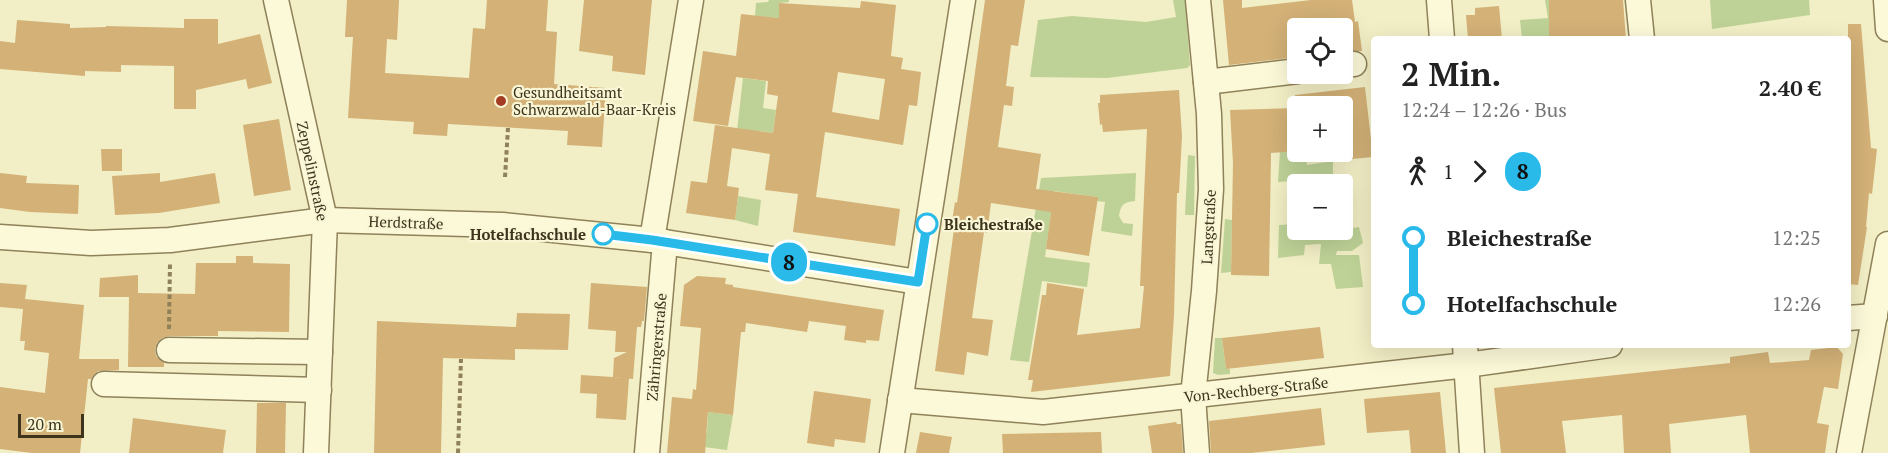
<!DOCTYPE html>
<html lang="de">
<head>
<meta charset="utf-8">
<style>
	:root { --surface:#fff; --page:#f2f2f2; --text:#222; --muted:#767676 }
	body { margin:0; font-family:"PT Serif",serif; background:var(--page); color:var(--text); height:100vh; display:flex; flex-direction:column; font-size:22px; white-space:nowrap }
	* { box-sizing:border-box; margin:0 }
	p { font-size:20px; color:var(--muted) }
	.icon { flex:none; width:33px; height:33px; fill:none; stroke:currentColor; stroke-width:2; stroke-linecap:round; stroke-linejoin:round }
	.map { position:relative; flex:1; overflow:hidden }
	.panel { position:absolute; left:1371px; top:36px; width:480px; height:312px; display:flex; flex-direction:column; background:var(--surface); border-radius:6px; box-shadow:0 6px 24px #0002 }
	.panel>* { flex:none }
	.badge { padding:0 12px; border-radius:20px; font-size:21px; line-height:39px }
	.fabs { position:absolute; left:1287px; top:18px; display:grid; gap:12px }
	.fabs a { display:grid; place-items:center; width:66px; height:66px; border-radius:6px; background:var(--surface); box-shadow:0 6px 24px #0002; font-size:30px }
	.scale { position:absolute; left:18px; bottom:15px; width:66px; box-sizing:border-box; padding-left:6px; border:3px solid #3e341e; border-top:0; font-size:16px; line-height:21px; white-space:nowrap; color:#3e341e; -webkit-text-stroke:4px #f9f6d5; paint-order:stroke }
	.map>.badge { position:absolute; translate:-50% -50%; box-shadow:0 0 0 3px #fff }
	.legs { display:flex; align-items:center; gap:9px; height:66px; padding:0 30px; font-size:20px }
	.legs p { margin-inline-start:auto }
	.overview { display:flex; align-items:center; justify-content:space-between; height:102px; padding:0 30px }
	h1 { font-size:33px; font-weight:700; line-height:45px }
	ul { padding:0 30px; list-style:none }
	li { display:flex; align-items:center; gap:21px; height:66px; font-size:22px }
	li i { display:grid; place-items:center; width:9px; height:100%; margin:0 8px; background:currentColor }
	li i::after { content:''; width:15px; height:15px; margin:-8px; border:4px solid; border-radius:50%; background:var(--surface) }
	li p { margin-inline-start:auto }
	li:first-child i { background:linear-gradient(#0000 50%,currentColor 0) }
	li:last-child i { background:linear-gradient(currentColor 50%,#0000 0) }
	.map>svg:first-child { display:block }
	.green { fill:#bed297 }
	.building { fill:#d3b177; fill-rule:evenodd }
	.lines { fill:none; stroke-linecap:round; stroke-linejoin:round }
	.minor-casing { stroke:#8f8159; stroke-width:27 }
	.path { stroke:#8f8159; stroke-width:4; stroke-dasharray:4.5 3; stroke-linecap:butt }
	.minor { stroke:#fcf9d9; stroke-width:24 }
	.line-1-casing { stroke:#fff; stroke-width:14 }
	.line-1 { stroke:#2abaea; stroke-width:9 }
	.poi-dot { fill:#a43d23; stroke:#f9f6d5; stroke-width:2 }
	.stop-1-dot { fill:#fff; stroke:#2abaea; stroke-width:3 }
	.labels { text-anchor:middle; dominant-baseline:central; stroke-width:4.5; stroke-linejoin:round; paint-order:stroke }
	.poi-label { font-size:15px; fill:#3e341e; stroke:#f9f6d5; text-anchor:start }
	.street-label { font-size:15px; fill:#3e341e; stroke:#f9f6d5 }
	.stop-label { font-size:15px; font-weight:bold; fill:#3e341e; stroke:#f9f6d5; text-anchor:start }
</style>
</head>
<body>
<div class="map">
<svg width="1888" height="453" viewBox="0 0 1888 453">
	<rect width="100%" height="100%" fill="#f2eec5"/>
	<g class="green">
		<polygon points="769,0 789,0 789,2 779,3 779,18 755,16 756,3 768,2"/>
		<polygon points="1173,0 1185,0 1190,65 1187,68 1107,78 1030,77 1038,20 1072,16 1146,22 1176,17"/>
		<polygon points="1545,0 1569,0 1570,19 1549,20 1549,38 1522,39 1520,20 1548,18"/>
		<polygon points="1710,0 1809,0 1810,15 1712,29"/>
		<polygon points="743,78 766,81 763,108 776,110 773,133 760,131 759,136 737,131"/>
		<polygon points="1280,151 1305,152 1307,165 1333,161 1333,180 1307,180 1278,182"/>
		<polygon points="1188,155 1195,156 1194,215 1185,215"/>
		<path d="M1136,173l-1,28c-12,1 -14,4 -16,15l4,7 10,1 -1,12 -31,-5 4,-29 -8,-1v-4l-43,-6 -9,66 45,6 -3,24 -45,-6 -13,81 -19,-2 31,-182z"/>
		<polygon points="738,196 761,200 758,226 735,220"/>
		<polygon points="1225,219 1232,220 1231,272 1221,273"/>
		<polygon points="1297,224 1298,230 1340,230 1359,227 1363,243 1352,251 1337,251 1336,255 1359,255 1363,287 1336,289 1331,264 1319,264 1321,244 1305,245 1304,255 1278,258 1279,225"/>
		<polygon points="1215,338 1222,338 1226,369 1230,369 1230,374 1218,375 1213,373"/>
		<polygon points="708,412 733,415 727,450 704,447 687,432 707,433"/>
	</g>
	<g class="building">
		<polygon points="347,0 399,0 397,40 387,39 385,73 469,78 473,28 485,29 487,0 548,0 546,31 557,32 554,84 606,88 602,147 567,145 568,131 448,124 447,136 413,134 414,122 348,118 353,37 345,37"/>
		<polygon points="584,0 652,0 645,75 612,71 613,56 579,51"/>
		<polygon points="985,0 1025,0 1018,46 1011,45 1006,86 1014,87 1012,106 1004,105 998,147 1041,154 1036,189 1098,197 1089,256 1046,249 1051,212 991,203 987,233 984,232 972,318 993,320 988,356 967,352 964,375 935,371 954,229 951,228 955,202 957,203"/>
		<polygon points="1223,0 1242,0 1242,8 1311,0 1352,0 1355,22 1358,21 1362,51 1342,51 1342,28 1298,28 1298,57 1229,65"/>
		<polygon points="1549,0 1623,0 1626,39 1549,39"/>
		<path d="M861,1l35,4 -5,51 12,2 -2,11 20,3 -4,34 -8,-1 -6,40 -78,-13 -9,65 84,12 -5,37 -102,-14 5,-38 -33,-4 5,-36 -38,-6 -5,38 12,2 -4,32 -49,-7 5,-32 16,2 8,-58 58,8 5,-37 -11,-2 1,-13 -32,-4 -8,49 -35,-5 10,-70 33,5 5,-42 38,4v-15l81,5zM838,72l47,7 -6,41 -47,-8z"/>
		<polygon points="1499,6 1502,39 1468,39 1466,15 1475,15 1475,8"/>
		<polygon points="184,19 218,19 218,44 260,34 272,83 248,89 246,79 196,90 196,109 174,109 174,66 121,65 121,72 85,71 85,76 0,69 0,41 15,43 17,20 70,24 70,28 106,27 106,26 184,28"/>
		<polygon points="1848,24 1861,24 1871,148 1877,149 1872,194 1869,193 1866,227 1867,227 1858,285 1848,284"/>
		<polygon points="1365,87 1373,157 1342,160 1342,106 1296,106 1295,95"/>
		<polygon points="1179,90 1182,136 1179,193 1177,193 1174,315 1170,376 1031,392 1033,380 1028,380 1042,295 1046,295 1047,283 1084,289 1077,335 1140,328 1144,286 1140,286 1147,129 1103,132 1102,124 1100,125 1098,103 1100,103 1100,95"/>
		<polygon points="1298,108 1298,151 1271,153 1269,276 1231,275 1233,163 1230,110"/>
		<polygon points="279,119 291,190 254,196 243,125"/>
		<polygon points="101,149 122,149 122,171 102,171"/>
		<polygon points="0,173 27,176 26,183 79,185 78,214 30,212 0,208"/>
		<polygon points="160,173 160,182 215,173 220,203 159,213 115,215 112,176"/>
		<polygon points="236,256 253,256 253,263 290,264 289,332 218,331 218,336 169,336 162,338 157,343 155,349 156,356 164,363 164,367 128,367 129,297 99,297 100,278 138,275 138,293 195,294 196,263 236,263"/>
		<polygon points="697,276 726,278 725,284 733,285 733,287 884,310 879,341 866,340 866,343 844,340 846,326 809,321 807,332 746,323 745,332 741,332 733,415 708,412 705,453 667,453 672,397 692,399 693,389 696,390 701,328 680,326 684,285"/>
		<polygon points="0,283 27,285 25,299 84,305 79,359 119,359 119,370 98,371 91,379 88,379 80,453 32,453 0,449 0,387 45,393 49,353 24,350 25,341 20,341 23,309 0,307"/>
		<polygon points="591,283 647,287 644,321 642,321 641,327 637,327 633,379 613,377 614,358 627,352 615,352 616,331 588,329"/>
		<polygon points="517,313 570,314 568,350 515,349 515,360 443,358 441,453 374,453 377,321 516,327"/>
		<polygon points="1320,327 1324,358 1226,369 1222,338"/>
		<polygon points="1837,347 1843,354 1838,389 1824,387 1817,423 1829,425 1825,453 1750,453 1746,415 1669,424 1671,453 1624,453 1622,415 1562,421 1566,453 1501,453 1494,388 1730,363 1730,357 1768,352 1770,363 1809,360 1811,350"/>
		<polygon points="581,375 629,378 626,420 596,418 597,394 580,393"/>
		<polygon points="814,391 871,399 865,443 835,439 834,447 807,443"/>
		<polygon points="1440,392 1446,453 1411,453 1409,430 1367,433 1364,399"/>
		<polygon points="257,403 286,403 285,453 256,453"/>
		<polygon points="1321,408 1325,445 1251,453 1211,453 1209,421"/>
		<polygon points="133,418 226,430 223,453 129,453"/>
		<polygon points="1176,422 1177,424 1181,424 1183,453 1152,453 1148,426"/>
		<polygon points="920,432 952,437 949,453 916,453"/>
		<polygon points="1101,432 1102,453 1003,453 1002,434"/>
	</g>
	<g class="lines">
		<g class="minor-casing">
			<g id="minor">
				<polyline points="276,0 325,220 316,453"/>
				<polyline points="1439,0 1442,39"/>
				<polyline points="1638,0 1642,39"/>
				<polyline points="1886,0 1888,29"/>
				<polyline points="1342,65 1354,64"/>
				<polyline points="1206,82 1298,71"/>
				<polyline points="0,237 91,243 170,240 325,220 503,225 652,240 918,282"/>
				<polyline points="652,240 691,0"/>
				<polyline points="1848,318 1875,316"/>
				<polyline points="1465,345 1472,453"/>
				<polyline points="169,350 320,352"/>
				<polyline points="104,384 319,390"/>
				<polyline points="900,400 1043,412 1467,365 1610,345"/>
				<polyline points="647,453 665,242"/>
				<polyline points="892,453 963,0"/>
				<polyline points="1197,453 1193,396 1204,291 1211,189 1209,114 1198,0"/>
				<polyline points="1849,453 1888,244"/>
			</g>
		</g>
		<g class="path">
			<polyline points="505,177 508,128"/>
			<polyline points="169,329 170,262"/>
			<polyline points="458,453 461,359"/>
		</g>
		<use href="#minor" class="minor"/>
	</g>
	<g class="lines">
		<g class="line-1-casing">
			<polyline id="line-1" points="603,234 652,240 918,282 927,224"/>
		</g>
		<use href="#line-1" class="line-1"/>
	</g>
	<circle class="poi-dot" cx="501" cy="101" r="6"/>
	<g class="stop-1-dot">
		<circle cx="927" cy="224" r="10"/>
		<circle cx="603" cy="234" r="10"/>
	</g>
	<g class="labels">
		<g class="poi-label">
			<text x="513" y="92">Gesundheitsamt<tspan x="513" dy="17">Schwarzwald-Baar-Kreis</tspan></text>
		</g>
		<g class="street-label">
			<text transform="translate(313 171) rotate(78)">Zeppelinstraße</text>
			<text transform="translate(406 222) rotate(2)">Herdstraße</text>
			<text transform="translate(1208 227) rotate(-87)">Langstraße</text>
			<text transform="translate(656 347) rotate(-85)">Zähringerstraße</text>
			<text transform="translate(1256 389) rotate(-6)">Von-Rechberg-Straße</text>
		</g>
		<g class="stop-label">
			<text x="944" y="224">Bleichestraße</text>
			<text x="586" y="234" text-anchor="end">Hotelfachschule</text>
		</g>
	</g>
</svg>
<div class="fabs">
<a><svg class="icon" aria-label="locate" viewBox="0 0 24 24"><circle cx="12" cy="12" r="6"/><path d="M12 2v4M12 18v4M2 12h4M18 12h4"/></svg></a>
<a>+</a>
<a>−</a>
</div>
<div class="scale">20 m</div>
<b class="badge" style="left:789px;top:262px;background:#2abaea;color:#111">8</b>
<section class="panel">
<div class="overview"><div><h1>2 Min.</h1><p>12:24 – 12:26 · Bus</p></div><b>2.40 €</b></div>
<div class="legs"><svg class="icon" aria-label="walk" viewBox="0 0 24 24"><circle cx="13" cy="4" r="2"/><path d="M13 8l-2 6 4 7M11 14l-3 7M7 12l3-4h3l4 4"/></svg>1<svg class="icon" aria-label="forward" viewBox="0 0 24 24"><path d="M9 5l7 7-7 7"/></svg><b class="badge" style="background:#2abaea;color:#111">8</b></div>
<ul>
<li><i style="color:#2abaea"></i><b>Bleichestraße</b><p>12:25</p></li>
<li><i style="color:#2abaea"></i><b>Hotelfachschule</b><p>12:26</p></li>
</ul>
</section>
</div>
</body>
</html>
